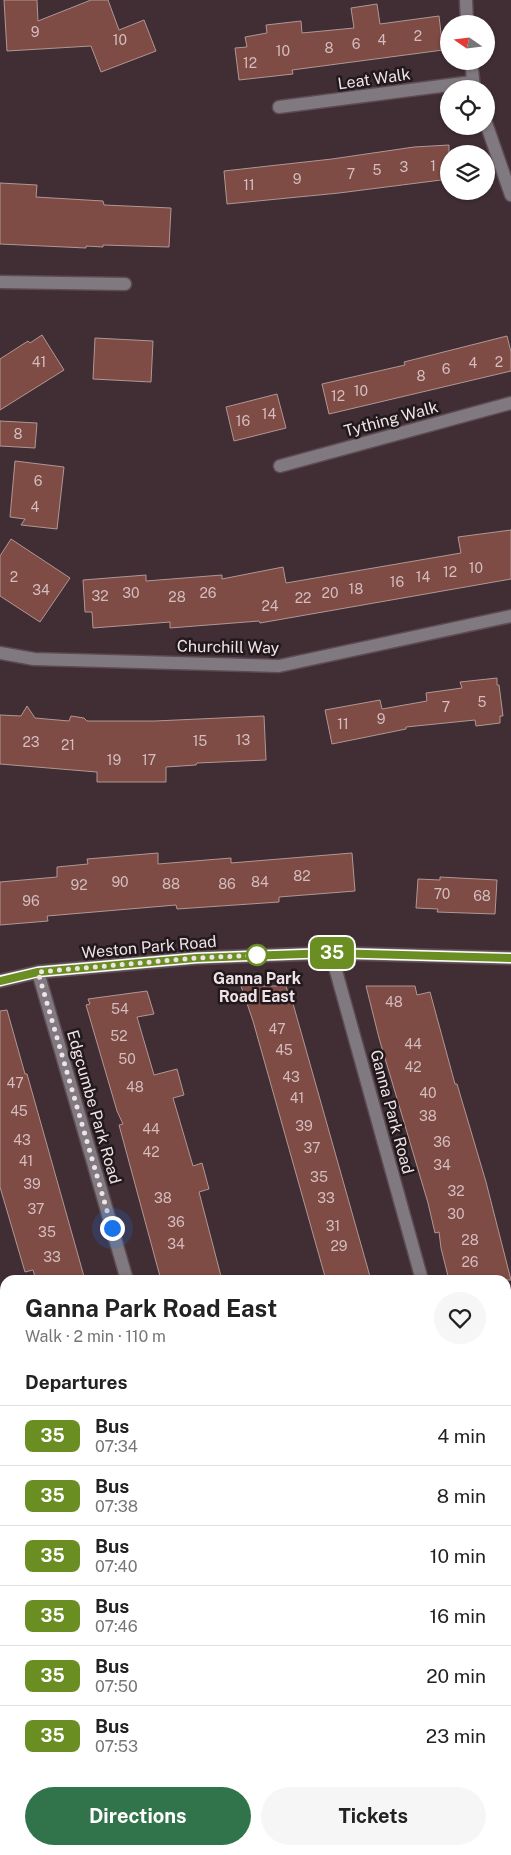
<!DOCTYPE html>
<html lang="en">
<head>
<meta charset="utf-8">
<style>
	:root { --surface:#fff; --page:#f6f6f6; --text:#222; --muted:#767676; --line:#e0e0e0; --accent:#31734a }
	body { margin:0; font-family:"Public Sans",sans-serif; background:var(--page); color:var(--text); height:100vh; display:flex; flex-direction:column; font-size:19px; white-space:nowrap }
	* { box-sizing:border-box; margin:0 }
	p { font-size:16px; color:var(--muted) }
	.icon { flex:none; width:28px; height:28px; fill:none; stroke:currentColor; stroke-width:2; stroke-linecap:round; stroke-linejoin:round }
	.map { position:relative; flex:1; overflow:hidden }
	.drawer { position:absolute; left:0px; top:1275px; width:511px; height:580px; display:flex; flex-direction:column; background:var(--surface); border-radius:15px 15px 0 0; box-shadow:0 1px 4px #0004 }
	.drawer>* { flex:none }
	.badge { padding:0 10px; border-radius:8px; font-size:18px; line-height:32px }
	.needle { width:32px; rotate:284deg }
	.buttons { position:absolute; left:440px; top:15px; display:grid; gap:10px }
	.buttons a { display:grid; place-items:center; width:55px; height:55px; border-radius:50%; background:var(--surface); box-shadow:0 1px 4px #0004; font-size:25px }
	.you { position:absolute; width:25px; height:25px; margin:-12px; border:4px solid #fff; border-radius:50%; background:#1a73e8; box-shadow:0 0 0 8px #1a73e833 }
	.map>.badge { position:absolute; translate:-50% -50%; box-shadow:0 0 0 2px #fff }
	h2 { padding:0 25px; font-size:19px; line-height:45px }
	.round { display:grid; place-items:center; flex:none; width:52px; height:52px; border-radius:26px; background:var(--page) }
	.headline { display:flex; align-items:center; justify-content:space-between; height:85px; padding:0 25px }
	h1 { font-size:24px; font-weight:700; line-height:38px }
	.action { display:flex; gap:10px; margin-top:auto; padding:10px 25px }
	.action a { flex:1; height:58px; border-radius:30px; background:var(--accent); color:#fff; font-size:20px; font-weight:700; line-height:58px; text-align:center }
	.action a+a { background:var(--page); color:var(--text) }
	ul { padding:0; list-style:none }
	li { display:flex; align-items:center; gap:15px; height:60px; padding:0 25px; border-top:1px solid var(--line) }
	li div { flex:1 }
	li b { display:block; font-size:19px }
	li em { font-style:normal }
	li .badge { min-width:55px; font-weight:700; text-align:center }
	.map>svg:first-child { display:block }
	.green { fill:#523927 }
	.building { fill:#7f4b45; stroke:#b09794 }
	.lines { fill:none; stroke-linecap:round; stroke-linejoin:round }
	.minor-casing { stroke:#5d4b51; stroke-width:15 }
	.minor { stroke:#807980; stroke-width:12 }
	.line-casing { stroke:#fff; stroke-width:11 }
	.line { stroke:#6b8e23; stroke-width:8 }
	.walk { stroke:#efe3e7; stroke-width:5; stroke-dasharray:0 9 }
	.stop-dot { fill:#fff; stroke:#6b8e23; stroke-width:2.5 }
	.labels { text-anchor:middle; dominant-baseline:central; stroke-width:5; stroke-linejoin:round; paint-order:stroke }
	.number-label { font-size:14px; fill:#d3bdbe }
	.street-label { font-size:16px; fill:#efe3e7; stroke:#22191c }
	.stop-label { font-size:16px; font-weight:bold; fill:#efe3e7; stroke:#22191c }
</style>
</head>
<body>
<div class="map">
<svg width="511" height="1855" viewBox="0 0 511 1855">
	<rect width="100%" height="100%" fill="#412e35"/>
	<polygon class="green" points="511,1837 511,1855 457,1855 471,1850 506,1850 506,1838"/>
	<g class="building">
		<polygon points="4,0 37,0 38,21 91,0 108,0 119,30 144,20 156,51 101,72 91,46 7,51"/>
		<polygon points="377,4 380,24 439,16 443,50 292,70 293,74 239,80 235,48 247,47 245,37 267,33 266,25 301,21 302,33 354,28 351,8"/>
		<polygon points="449,145 449,179 339,193 227,204 224,171 332,159 414,147"/>
		<polygon points="0,183 37,185 36,197 103,201 104,205 171,208 169,247 103,245 103,247 86,246 86,248 0,244"/>
		<polygon points="42,335 64,370 0,410 0,359 28,341 30,343"/>
		<polygon points="507,336 511,352 511,371 329,414 322,384 405,365 404,362"/>
		<polygon points="95,338 153,341 151,382 93,379"/>
		<polygon points="277,394 286,428 234,441 226,407"/>
		<polygon points="0,421 37,423 35,448 0,446"/>
		<polygon points="15,461 64,467 57,529 21,525 25,519 10,517"/>
		<polygon points="511,530 511,579 260,623 259,621 170,628 170,622 93,628 92,612 85,612 83,580 146,575 146,581 222,575 222,579 283,567 286,583 461,553 458,537"/>
		<polygon points="11,539 70,578 40,622 0,596 0,556"/>
		<polygon points="497,678 497,685 499,685 503,716 500,716 500,723 476,726 475,720 406,727 406,729 332,744 325,710 380,700 382,709 427,701 426,693 462,688 460,682"/>
		<polygon points="27,706 35,718 69,721 71,716 84,718 87,721 155,721 264,716 266,760 197,763 196,765 166,767 166,782 97,782 97,772 0,764 0,715 21,716"/>
		<polygon points="158,853 158,864 231,858 231,863 352,853 355,891 279,897 279,902 177,909 176,905 47,916 48,921 0,925 0,882 57,877 57,867 88,864 87,859"/>
		<polygon points="440,877 497,880 495,914 437,912 438,909 416,908 418,879 440,880"/>
		<polygon points="241,986 286,986 288,993 290,993 371,1280 326,1280 253,1021"/>
		<polygon points="366,986 415,986 417,995 430,992 455,1084 457,1084 486,1182 511,1280 449,1280 441,1248 439,1232 435,1233 428,1203 379,1038"/>
		<polygon points="147,991 154,1014 137,1017 154,1075 177,1069 184,1095 173,1098 193,1166 202,1163 209,1189 199,1192 222,1280 161,1280 119,1125 123,1124 117,1111 86,1005 90,1004 88,999"/>
		<polygon points="7,1010 25,1074 27,1074 85,1280 36,1280 33,1270 25,1272 0,1187 0,1011"/>
	</g>
	<g class="lines">
		<g class="minor-casing">
			<g id="minor">
				<polyline points="466,0 467,24"/>
				<polyline points="471,61 474,88"/>
				<polyline points="279,107 472,82"/>
				<polyline points="486,123 511,195"/>
				<polyline points="0,282 125,284"/>
				<polyline points="280,466 511,403"/>
				<polyline points="0,653 34,659 279,666 511,616"/>
				<polyline points="331,953 422,1280"/>
				<polyline points="38,972 127,1280"/>
				<polyline points="0,981 38,972 196,958 331,953 511,958"/>
				<polyline points="506,1586 511,1603"/>
				<polyline points="506,1792 511,1790"/>
				<polyline points="0,1841 5,1855"/>
				<polyline points="274,1855 292,1850"/>
			</g>
		</g>
		<use href="#minor" class="minor"/>
	</g>
	<g class="lines">
		<g class="line-casing">
			<polyline id="line" points="0,981 38,972 196,958 331,953 511,958"/>
		</g>
		<use href="#line" class="line"/>
		<polyline class="walk" points="112,1228 38,972 196,958 262,955 257,955"/>
	</g>
	<circle class="stop-dot" cx="257" cy="955" r="10"/>
	<g class="labels">
		<g class="number-label">
			<text x="35" y="32">9</text>
			<text x="418" y="36">2</text>
			<text x="120" y="40">10</text>
			<text x="382" y="40">4</text>
			<text x="356" y="44">6</text>
			<text x="329" y="48">8</text>
			<text x="283" y="51">10</text>
			<text x="250" y="63">12</text>
			<text x="433" y="166">1</text>
			<text x="404" y="167">3</text>
			<text x="377" y="170">5</text>
			<text x="351" y="174">7</text>
			<text x="297" y="179">9</text>
			<text x="249" y="185">11</text>
			<text x="39" y="362">41</text>
			<text x="499" y="362">2</text>
			<text x="473" y="363">4</text>
			<text x="446" y="369">6</text>
			<text x="421" y="376">8</text>
			<text x="361" y="391">10</text>
			<text x="338" y="396">12</text>
			<text x="269" y="414">14</text>
			<text x="243" y="421">16</text>
			<text x="18" y="434">8</text>
			<text x="38" y="481">6</text>
			<text x="35" y="507">4</text>
			<text x="476" y="568">10</text>
			<text x="450" y="572">12</text>
			<text x="14" y="577">2</text>
			<text x="423" y="577">14</text>
			<text x="397" y="582">16</text>
			<text x="356" y="589">18</text>
			<text x="41" y="590">34</text>
			<text x="131" y="593">30</text>
			<text x="208" y="593">26</text>
			<text x="330" y="593">20</text>
			<text x="100" y="596">32</text>
			<text x="177" y="597">28</text>
			<text x="303" y="598">22</text>
			<text x="270" y="606">24</text>
			<text x="482" y="702">5</text>
			<text x="446" y="707">7</text>
			<text x="381" y="719">9</text>
			<text x="343" y="724">11</text>
			<text x="243" y="740">13</text>
			<text x="200" y="741">15</text>
			<text x="31" y="742">23</text>
			<text x="68" y="745">21</text>
			<text x="114" y="760">19</text>
			<text x="149" y="760">17</text>
			<text x="302" y="876">82</text>
			<text x="120" y="882">90</text>
			<text x="260" y="882">84</text>
			<text x="171" y="884">88</text>
			<text x="227" y="884">86</text>
			<text x="79" y="885">92</text>
			<text x="442" y="894">70</text>
			<text x="482" y="896">68</text>
			<text x="31" y="901">96</text>
			<text x="394" y="1002">48</text>
			<text x="120" y="1009">54</text>
			<text x="277" y="1029">47</text>
			<text x="119" y="1036">52</text>
			<text x="413" y="1044">44</text>
			<text x="284" y="1050">45</text>
			<text x="127" y="1059">50</text>
			<text x="413" y="1067">42</text>
			<text x="291" y="1077">43</text>
			<text x="15" y="1083">47</text>
			<text x="135" y="1087">48</text>
			<text x="428" y="1093">40</text>
			<text x="297" y="1098">41</text>
			<text x="19" y="1111">45</text>
			<text x="428" y="1116">38</text>
			<text x="304" y="1126">39</text>
			<text x="151" y="1129">44</text>
			<text x="22" y="1140">43</text>
			<text x="442" y="1142">36</text>
			<text x="312" y="1148">37</text>
			<text x="151" y="1152">42</text>
			<text x="26" y="1161">41</text>
			<text x="442" y="1165">34</text>
			<text x="319" y="1177">35</text>
			<text x="32" y="1184">39</text>
			<text x="456" y="1191">32</text>
			<text x="163" y="1198">38</text>
			<text x="326" y="1198">33</text>
			<text x="36" y="1209">37</text>
			<text x="456" y="1214">30</text>
			<text x="176" y="1222">36</text>
			<text x="333" y="1226">31</text>
			<text x="47" y="1232">35</text>
			<text x="470" y="1240">28</text>
			<text x="176" y="1244">34</text>
			<text x="339" y="1246">29</text>
			<text x="52" y="1257">33</text>
			<text x="470" y="1262">26</text>
		</g>
		<g class="street-label">
			<text transform="translate(374 79) rotate(-8)">Leat Walk</text>
			<text transform="translate(391 419) rotate(-15)">Tything Walk</text>
			<text transform="translate(228 647) rotate(1)">Churchill Way</text>
			<text transform="translate(149 947) rotate(-5)">Weston Park Road</text>
			<text transform="translate(94 1107) rotate(74)">Edgcumbe Park Road</text>
			<text transform="translate(392 1112) rotate(75)">Ganna Park Road</text>
		</g>
		<g class="stop-label">
			<text x="257" y="978">Ganna Park<tspan x="257" dy="18">Road East</tspan></text>
		</g>
	</g>
</svg>
<div class="buttons">
<a><svg class="needle" viewBox="-14 -14 28 28"><path d="M0-13l5 13h-10z" fill="#e53935"/><path d="M0 13l5-13h-10z" fill="#767676"/></svg></a>
<a><svg class="icon" aria-label="locate" viewBox="0 0 24 24"><circle cx="12" cy="12" r="6"/><path d="M12 2v4M12 18v4M2 12h4M18 12h4"/></svg></a>
<a><svg class="icon" aria-label="layers" viewBox="0 0 24 24"><path d="M12 4l9 5-9 5-9-5zM3 14l9 5 9-5"/></svg></a>
</div>
<div class="you" style="left:112px;top:1228px"></div>
<b class="badge" style="left:332px;top:953px;background:#6b8e23;color:#fff">35</b>
<section class="drawer">
<div class="headline"><div><h1>Ganna Park Road East</h1><p>Walk · 2 min · 110 m</p></div><a class="round"><svg class="icon" aria-label="heart" viewBox="0 0 24 24"><path d="M12 20l-8-8c-3-5 5-10 8-4 3-6 11-1 8 4z"/></svg></a></div>
<h2>Departures</h2>
<ul>
<li><span class="badge" style="background:#6b8e23;color:#fff">35</span><div><b>Bus</b><p>07:34</p></div><em>4 min</em></li>
<li><span class="badge" style="background:#6b8e23;color:#fff">35</span><div><b>Bus</b><p>07:38</p></div><em>8 min</em></li>
<li><span class="badge" style="background:#6b8e23;color:#fff">35</span><div><b>Bus</b><p>07:40</p></div><em>10 min</em></li>
<li><span class="badge" style="background:#6b8e23;color:#fff">35</span><div><b>Bus</b><p>07:46</p></div><em>16 min</em></li>
<li><span class="badge" style="background:#6b8e23;color:#fff">35</span><div><b>Bus</b><p>07:50</p></div><em>20 min</em></li>
<li><span class="badge" style="background:#6b8e23;color:#fff">35</span><div><b>Bus</b><p>07:53</p></div><em>23 min</em></li>
</ul>
<div class="action"><a>Directions</a><a>Tickets</a></div>
</section>
</div>
</body>
</html>
